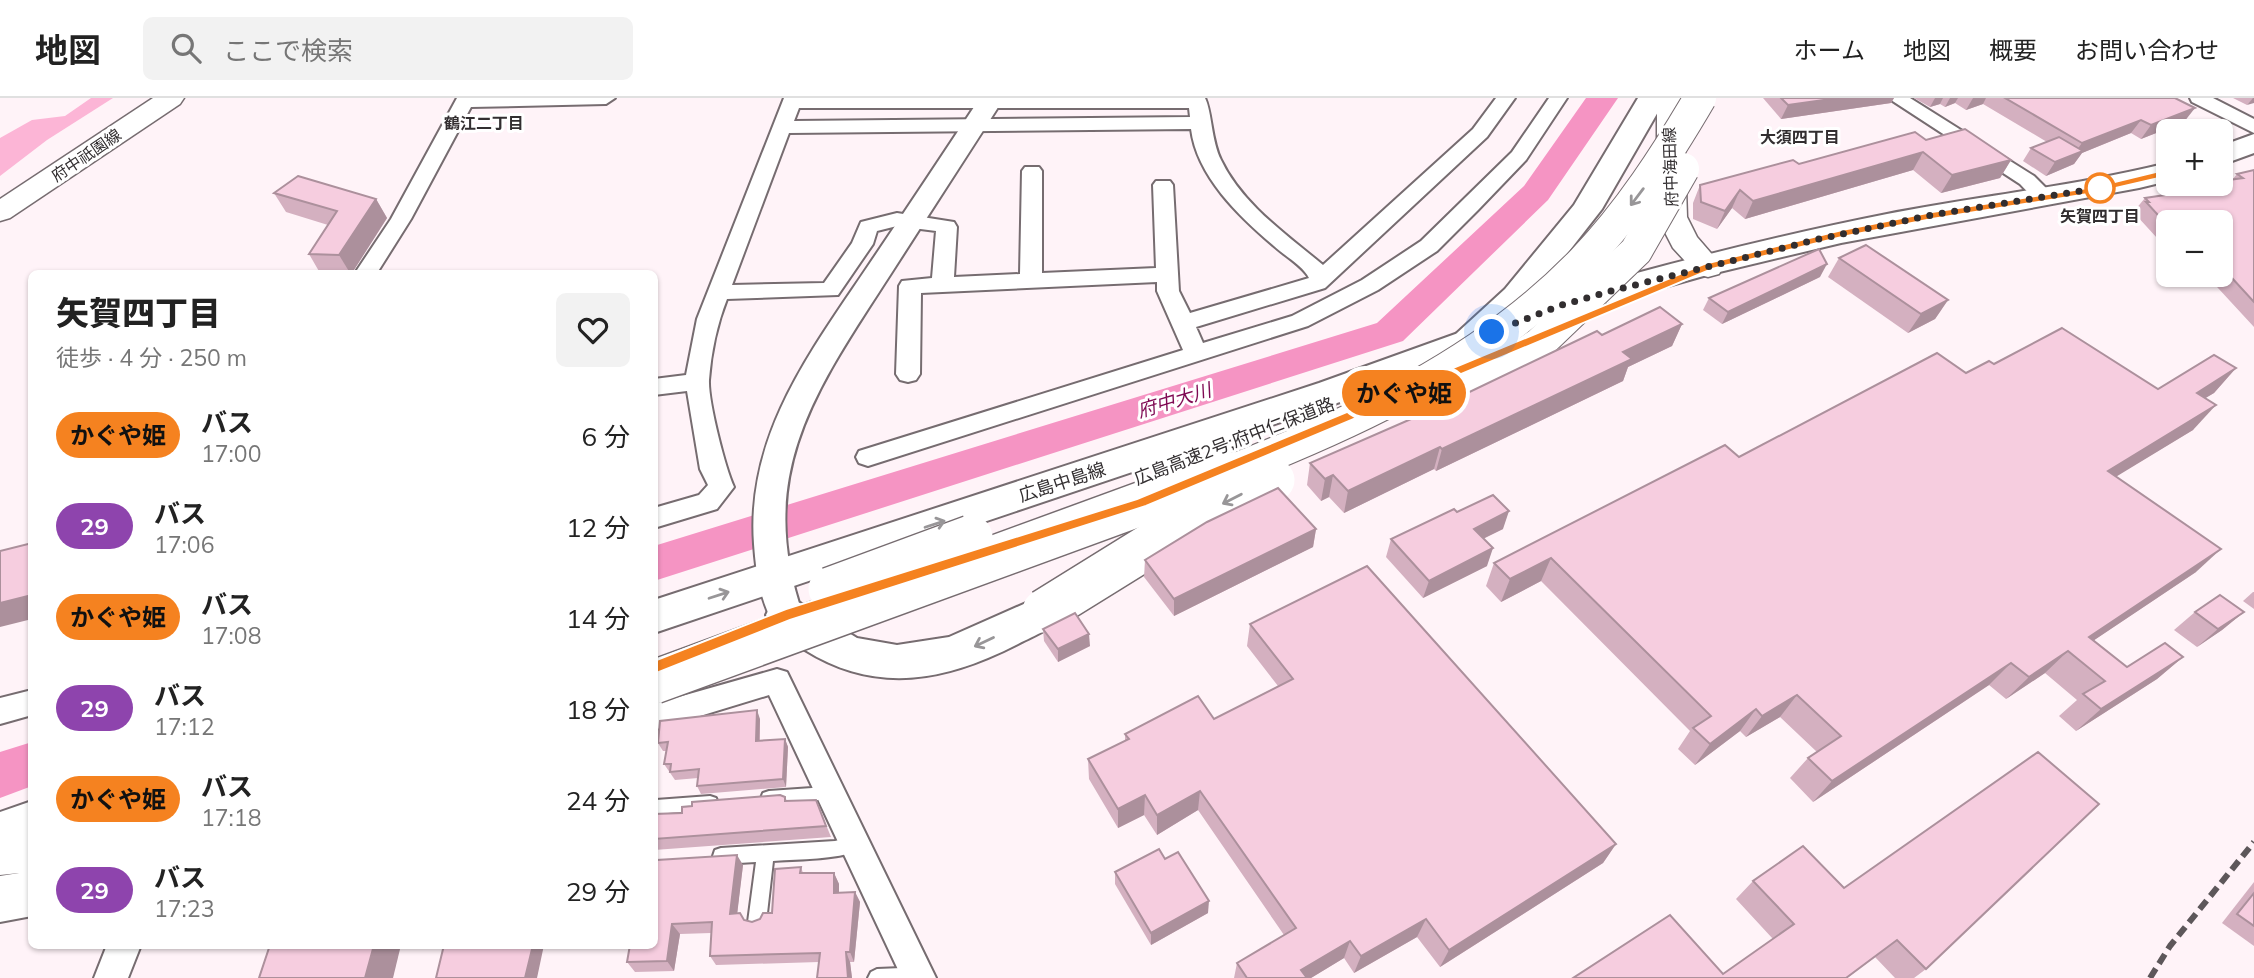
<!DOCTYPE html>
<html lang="ja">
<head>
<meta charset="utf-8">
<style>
	:root { --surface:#fff; --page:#f2f2f2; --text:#222; --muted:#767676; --line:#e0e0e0 }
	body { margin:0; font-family:Mulish,"Noto Sans JP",sans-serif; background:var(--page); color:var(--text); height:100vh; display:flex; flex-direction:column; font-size:26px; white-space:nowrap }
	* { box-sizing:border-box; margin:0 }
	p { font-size:23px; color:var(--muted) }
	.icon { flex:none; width:38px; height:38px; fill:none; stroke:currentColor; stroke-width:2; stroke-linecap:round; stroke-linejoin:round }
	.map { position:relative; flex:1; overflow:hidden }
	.details { position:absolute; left:28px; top:172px; width:630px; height:679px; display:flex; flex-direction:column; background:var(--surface); border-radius:10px; box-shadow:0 2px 5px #0004 }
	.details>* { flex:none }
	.badge { padding:0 14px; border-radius:23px; font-size:24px; line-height:46px }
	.tools { position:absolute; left:2156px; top:21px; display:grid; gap:14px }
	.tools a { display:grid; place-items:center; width:77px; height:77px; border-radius:10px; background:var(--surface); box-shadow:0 2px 5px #0004; font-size:35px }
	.you { position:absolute; width:35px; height:35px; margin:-18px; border:5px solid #fff; border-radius:50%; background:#1a73e8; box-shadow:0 0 0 10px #1a73e833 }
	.map>.badge { position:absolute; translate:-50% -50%; box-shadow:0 0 0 4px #fff }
	.round { display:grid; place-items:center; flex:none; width:74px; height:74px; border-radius:10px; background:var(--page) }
	.head { display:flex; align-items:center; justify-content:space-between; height:119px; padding:0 28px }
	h1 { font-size:33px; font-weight:800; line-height:52px }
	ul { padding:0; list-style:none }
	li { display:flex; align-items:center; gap:21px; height:91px; padding:0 28px }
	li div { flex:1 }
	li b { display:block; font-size:26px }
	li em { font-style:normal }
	li .badge { min-width:77px; font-weight:700; text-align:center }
	header { display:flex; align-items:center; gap:42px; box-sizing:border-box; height:98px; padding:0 35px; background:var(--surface); border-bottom:2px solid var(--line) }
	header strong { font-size:33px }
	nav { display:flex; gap:38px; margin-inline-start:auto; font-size:24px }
	.search { width:490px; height:63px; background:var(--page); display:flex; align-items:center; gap:18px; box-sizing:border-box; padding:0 24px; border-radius:10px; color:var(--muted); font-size:26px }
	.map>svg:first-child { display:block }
	.green { fill:#fcb5d6 }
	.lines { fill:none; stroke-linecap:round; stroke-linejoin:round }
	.river { fill:#f594c3; fill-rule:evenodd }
	.service-casing { stroke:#766c70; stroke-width:4 }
	.minor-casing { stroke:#766c70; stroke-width:4 }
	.tertiary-casing { stroke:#766c70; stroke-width:4 }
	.secondary-casing { stroke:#766c70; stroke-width:3 }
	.primary-casing { stroke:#766c70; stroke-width:4 }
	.motorway-casing { stroke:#766c70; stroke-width:4 }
	.service { fill:#fff; fill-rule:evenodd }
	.minor { fill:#fff; fill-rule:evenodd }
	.tertiary { fill:#fff; fill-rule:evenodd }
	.secondary { fill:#fff; fill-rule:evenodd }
	.primary { fill:#fff; fill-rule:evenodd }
	.motorway { fill:#fff; fill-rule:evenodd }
	.rail { stroke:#5d575a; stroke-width:6; stroke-dasharray:11 6; stroke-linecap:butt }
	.motorway-bridge-far1-casing { stroke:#766c70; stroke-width:34; stroke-linecap:butt }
	.motorway-bridge-casing { stroke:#766c70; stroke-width:46; stroke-linecap:butt }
	.motorway-bridge-far1 { stroke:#fff; stroke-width:32 }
	.motorway-bridge { stroke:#fff; stroke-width:43 }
	.wall { fill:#d4b0c0 }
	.shaded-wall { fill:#ac909c }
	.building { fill:#f6cddf; stroke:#ac909c; stroke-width:2 }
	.oneway { stroke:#989698 }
	.line { fill:#f58220; stroke:#fff; stroke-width:2 }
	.walk { stroke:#322e30; stroke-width:7; stroke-dasharray:0 12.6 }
	.stop-dot { fill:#fff; stroke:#f58220; stroke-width:3.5 }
	.labels { text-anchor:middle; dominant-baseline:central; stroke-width:6; stroke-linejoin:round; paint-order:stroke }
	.far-neighbourhood-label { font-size:16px; font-weight:bold; fill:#322e30; stroke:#fff }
	.far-street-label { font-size:16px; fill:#322e30; stroke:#fff }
	.far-stop-label { font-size:16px; font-weight:bold; fill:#322e30; stroke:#fff }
	.street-label { font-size:18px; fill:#322e30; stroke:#fff }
	.water-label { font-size:19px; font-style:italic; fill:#7f0a53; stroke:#fff }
</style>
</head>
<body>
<header>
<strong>地図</strong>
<div class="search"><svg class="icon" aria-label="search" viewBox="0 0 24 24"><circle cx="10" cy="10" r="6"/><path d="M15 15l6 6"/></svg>ここで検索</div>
<nav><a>ホーム</a><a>地図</a><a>概要</a><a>お問い合わせ</a></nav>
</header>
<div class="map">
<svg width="2254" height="880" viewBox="0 0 2254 880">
	<rect width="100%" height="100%" fill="#fff3f8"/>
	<polygon class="green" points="91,0 113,0 47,42 0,78 0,40 32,22 65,18"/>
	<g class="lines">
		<g class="river">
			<polygon points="1586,0 1618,0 1548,102 1403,243 654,483 654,448 1377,225 1524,88"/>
			<polygon points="32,644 32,688 0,700 0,654"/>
		</g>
		<g class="service-casing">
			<g id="service">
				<polygon points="829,684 835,686 837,691 835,696 812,704 769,707 763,705 761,700 763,695 769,693 812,690"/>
				<polygon points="710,698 716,700 718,705 716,710 710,712 654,716 656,702"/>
				<path d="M855,738l6,2 2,6 -2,6c-28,10 -59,9 -88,11l-7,61 -3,6 -6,2 -6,-2 -3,-6 8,-60 -35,2 -6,-2 -2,-6 2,-6 6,-2 114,-7z"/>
				<polygon points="902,870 908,873 911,880 868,880 871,874 877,871"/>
			</g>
		</g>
		<g class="minor-casing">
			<g id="minor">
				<polygon points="457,0 615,0 606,6 471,9 411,121 377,175 355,175 391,121"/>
				<path d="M784,0h421c7,14 6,42 16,62 21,44 66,75 102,105l150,-136 23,-31h19l-28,39 -162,151 -129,39 7,16 89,-27 70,-36 59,-39 91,-89 37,-54h18l-41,62 -48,50 -41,41 -59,39 -70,36 -440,140 -9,-3 -3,-6 3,-6 324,-101 -26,-59v-9l-236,11 -1,81 -4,6 -8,2 -8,-2 -4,-6 3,-88 3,-5 30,-3 4,-47 -39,-5 -20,5 -4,13 -35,51 -111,4c-10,25 -16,54 -18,81 -1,21 16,87 25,107l-17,22 -63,19v-20l45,-13 9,-10 -8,-16 -13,-78 -33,4v-16l32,-4 11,-56zM799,10h390l1,9 -396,4zM1191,31c6,48 49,88 83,117 11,10 30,21 35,32l-119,35 -11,-22 -6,-106 -3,-4h-14l-3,4 3,83 -114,5v-102l-3,-4h-14l-3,4 -2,103 -66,3 3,-50 -3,-5 -57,-9 -36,9 -9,21 -28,40 -92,2 57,-152z"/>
				<path d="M1888,0h22l124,78 22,22 -3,4c-15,4 -23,-8 -33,-18z"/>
				<polygon points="2190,0 2213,0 2254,21 2254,35 2192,4"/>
				<polygon points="777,571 787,574 936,880 902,880 769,597 654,632 654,606"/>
				<polygon points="32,592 32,617 0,626 0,600"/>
				<polygon points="107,847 141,847 128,880 94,880"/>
			</g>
		</g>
		<g class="tertiary-casing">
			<path id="tertiary" d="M980,0h24c-37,58 -75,116 -112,174 -74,115 -139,201 -89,343l-5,10 -12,4 -12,-4c-14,-26 -18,-52 -20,-81 -8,-109 57,-193 114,-278 38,-56 75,-112 112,-168z"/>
		</g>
		<g class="secondary-casing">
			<g id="secondary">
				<polygon points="153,0 184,0 180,6 10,120 0,123 0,101"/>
				<polygon points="1657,0 1683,0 1687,119 1697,139 1723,169 1719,176 1708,179 1697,176 1673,150 1657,119"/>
			</g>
		</g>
		<g class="primary-casing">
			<g id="primary">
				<polygon points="2254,36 2254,55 2221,67 2221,48"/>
				<path d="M2168,65v18l-29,7 -298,55 -134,32 -138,39 -12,-3 -4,-8 4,-8c109,-31 219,-59 330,-81 93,-18 188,-28 281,-51z"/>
				<polygon points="1500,220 1512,223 1517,231 1512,239 1343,303 654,535 654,502 1319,285"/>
				<polygon points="32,703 32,745 0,756 0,714"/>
			</g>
		</g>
		<g class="motorway-casing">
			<g id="motorway">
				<polygon points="1638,0 1666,0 1602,111 1527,207 1481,251 1469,254 1457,251 1452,243 1457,235 1505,191 1574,107"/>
				<path d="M1044,497l14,4 6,12c-9,18 -29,24 -46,33 -72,37 -141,51 -213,6 -15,-10 -31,-19 -39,-35l6,-12 14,-4 14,4 57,35 40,7 52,-8z"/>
				<polygon points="32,730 32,818 0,824 0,778 19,775 0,777 0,733"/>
			</g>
		</g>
		<use href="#service" class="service"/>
		<use href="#minor" class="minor"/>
		<use href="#tertiary" class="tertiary"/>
		<use href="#secondary" class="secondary"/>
		<use href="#primary" class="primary"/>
		<use href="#motorway" class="motorway"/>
		<polyline class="rail" points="2150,880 2170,848 2254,744"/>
		<g class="motorway-bridge-far1-casing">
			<g id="motorway-bridge-far1">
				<polyline points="1420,314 1485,282 1539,246 1636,153 1683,71"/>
				<path d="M1221,377c131,-51 262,-110 362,-214 46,-48 83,-105 117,-163"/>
			</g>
		</g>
		<g class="motorway-bridge-casing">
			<g id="motorway-bridge">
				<polyline points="830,491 971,439"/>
				<polyline points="1044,513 1194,420 1273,382"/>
				<polyline points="654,584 1225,375"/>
			</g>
		</g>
		<use href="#motorway-bridge-far1" class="motorway-bridge-far1"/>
		<use href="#motorway-bridge" class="motorway-bridge"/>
	</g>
	<g class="wall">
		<polygon points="1763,0 1894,0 1891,5 1781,21"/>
		<polygon points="1914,0 2175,0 2184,24 2141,41 2131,35 2082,55 2074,66 2046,78 2023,63 2031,50 2047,44 1983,6 1966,12 1955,5 1945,9 1940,6 1930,9"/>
		<polygon points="2233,0 2254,0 2247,7"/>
		<polygon points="1926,42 2011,62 2000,80 1941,95 1913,72 1745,121 1732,110 1717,131 1693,121 1693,105 1700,87 1799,66"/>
		<polygon points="2254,72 2254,229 2206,177 2221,177 2221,124 2168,124 2168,152 2136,117 2138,115 2135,112 2145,100 2209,90 2212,86 2221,86 2233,81 2237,76"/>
		<polygon points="274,95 376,101 387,120 352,175 320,175 309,156 328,127 286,114"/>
		<polygon points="1839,160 1948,202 1935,221 1908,235 1828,179"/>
		<polygon points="1820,179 1722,226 1703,212 1709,200"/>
		<polygon points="1682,226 1672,248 1628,269 1623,283 1436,373 1434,371 1344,415 1329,399 1321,403 1307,387 1310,365 1602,237"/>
		<polygon points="1994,266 2158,291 2236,270 2214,295 2205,300 2193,332 2116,378 2196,474 2094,542 2127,569 2183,559 2157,581 2076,633 2059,618 2077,602 2045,575 2006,601 1989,587 1813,704 1790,680 1808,660 1817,654 1780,619 1746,639 1740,633 1695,667 1678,651 1690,633 1541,483 1501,504 1486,488 1494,465 1739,359 1966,275"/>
		<polygon points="1457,414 1503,431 1483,441 1487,468 1423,500 1386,459 1391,441"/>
		<polygon points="1316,431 1313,449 1174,518 1144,479 1145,462"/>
		<polygon points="2253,494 2254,494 2254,511 2243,503"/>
		<polygon points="2195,514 2244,514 2222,532 2197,549 2174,532"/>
		<polygon points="1250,526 1616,746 1603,765 1440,869 1417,839 1354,875 1344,860 1311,880 1234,880 1237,865 1284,837 1198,712 1157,737 1144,717 1118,730 1089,681 1088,661 1125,643 1125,636 1214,621 1278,588 1247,548"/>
		<polygon points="1043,531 1090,548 1058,564 1044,543"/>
		<polygon points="760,621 760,642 785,641 788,649 786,689 701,696 697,688 698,680 675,682 664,666 666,653 663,653 658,645"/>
		<polygon points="785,699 787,703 816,702 831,739 654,752 654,716 682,715"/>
		<polygon points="1803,748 1926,871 1914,880 1895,880 1875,859 1847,880 1573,880 1723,876 1773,841 1736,801 1753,783"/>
		<polygon points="1165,761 1208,815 1151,847 1115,786 1115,774"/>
		<polygon points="743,767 737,815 744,822 752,824 772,815 801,769 803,775 834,775 839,786 839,795 855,794 860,804 854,864 850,864 852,880 817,880 819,864 716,867 710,858 711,835 680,836 674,873 635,874 627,864 654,847 654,774"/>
		<polygon points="2254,784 2254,848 2222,825"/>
	</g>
	<g class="shaded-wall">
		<polygon points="1838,0 1894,0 1891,5 1781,21 1788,7"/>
		<polygon points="1935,0 1943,0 1940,6 1930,9"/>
		<polygon points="1950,0 1958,0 1955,5 1945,9"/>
		<polygon points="1973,0 1986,0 1983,6 1966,12"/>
		<polygon points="2253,0 2254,0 2254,5 2247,7"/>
		<polygon points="2195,10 2184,24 2141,41 2151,27"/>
		<polygon points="2141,22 2131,35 2082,55 2074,66 2046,78 2055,64 2073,57 2082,45"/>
		<polygon points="1923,54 1913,72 1745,121 1753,103"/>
		<polygon points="2011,62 2000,80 1941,95 1952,77"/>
		<polygon points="1740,92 1732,110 1717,131 1725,113"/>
		<polygon points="376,101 387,120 352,175 350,175 339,157"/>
		<polygon points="1827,166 1820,179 1722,226 1728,214"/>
		<polygon points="1948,202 1935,221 1908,235 1921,216"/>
		<polygon points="1682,226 1672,248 1628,269 1623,283 1436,373 1442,351 1623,254"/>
		<polygon points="2236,270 2214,295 2174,319 2197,295"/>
		<polygon points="2216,307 2193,332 2086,397 2108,373"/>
		<polygon points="1440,349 1434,371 1344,415 1348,393"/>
		<polygon points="1333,377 1329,399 1321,403 1325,381"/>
		<polygon points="1509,413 1503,431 1468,448 1474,431"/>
		<polygon points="1316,431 1313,449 1174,518 1174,501"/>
		<polygon points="1493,450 1487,468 1423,500 1429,483"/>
		<polygon points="2221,451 2196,474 2072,557 2089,539"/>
		<polygon points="1551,460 1541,483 1501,504 1510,481"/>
		<polygon points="32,497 32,521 0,529 0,505"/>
		<polygon points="2244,514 2222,532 2197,549 2218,531"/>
		<polygon points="1089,536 1090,548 1058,564 1058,551"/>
		<polygon points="2068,553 2045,575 2006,601 2029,579"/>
		<polygon points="2183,559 2157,581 2076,633 2101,611"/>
		<polygon points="2011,565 1989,587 1813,704 1832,683"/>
		<polygon points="1797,597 1780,619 1746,639 1762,618"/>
		<polygon points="1756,611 1740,633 1695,667 1710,646"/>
		<polygon points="757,612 760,621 759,651 756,643"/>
		<polygon points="785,641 788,649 786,689 783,681"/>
		<polygon points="1200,693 1198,712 1157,737 1157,717"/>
		<polygon points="1145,697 1144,717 1118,730 1118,711"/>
		<polygon points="1616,746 1603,765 1440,869 1449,852"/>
		<polygon points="737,757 743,767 736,826 730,816"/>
		<polygon points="834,775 839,786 839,805 834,795"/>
		<polygon points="855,794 860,804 854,864 850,854"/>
		<polygon points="1209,803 1208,815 1151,847 1151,835"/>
		<polygon points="1426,821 1417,839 1354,875 1361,858"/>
		<polygon points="672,826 680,836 674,873 667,863"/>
		<polygon points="1350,843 1344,860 1311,880 1299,880 1301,872"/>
		<polygon points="374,847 401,847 393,880 365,880"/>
		<polygon points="533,847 544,847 537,880 525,880"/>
		<polygon points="846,854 850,864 852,880 848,880"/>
	</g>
	<g class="building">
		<polygon points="1781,0 1838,0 1788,7"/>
		<polygon points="2005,0 2175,0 2195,10 2151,27 2141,22 2082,45"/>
		<polygon points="1965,31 2011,62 1952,77 1923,54 1753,103 1740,92 1725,113 1701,104 1700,87 1793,62 1799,66 1915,34 1926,42"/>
		<polygon points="2059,39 2083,53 2055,64 2031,50"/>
		<polygon points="2254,72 2254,204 2221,168 2221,124 2168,124 2168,128 2146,104 2149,104 2145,100 2219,89 2216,86 2221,86 2221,83 2243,80 2237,76"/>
		<polygon points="298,78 376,101 339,157 309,156 337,113 274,95"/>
		<polygon points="1866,147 1948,202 1921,216 1839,160"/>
		<polygon points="1819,151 1827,166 1728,214 1709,200"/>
		<polygon points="1660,209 1682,226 1623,254 1632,261 1442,351 1440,349 1348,393 1333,377 1325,381 1310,365 1434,311 1597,233 1602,237"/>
		<polygon points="2062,230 2158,291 2214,257 2236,270 2197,295 2216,307 2108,373 2221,451 2089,539 2127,569 2165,545 2183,559 2101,611 2083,596 2105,583 2068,553 2029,579 2011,565 1832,683 1808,660 1841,638 1797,597 1762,618 1756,611 1710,646 1693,630 1711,618 1551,460 1510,481 1494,465 1725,347 1739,359 1937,255 1966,275 1989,263 1994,266"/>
		<polygon points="1278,390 1316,431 1174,501 1145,462 1207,424"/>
		<polygon points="1493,397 1509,413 1474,431 1493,450 1429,483 1391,441 1454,411 1457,414"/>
		<polygon points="32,445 32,497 0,505 0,453"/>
		<polygon points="1367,468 1616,746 1449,852 1426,821 1361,858 1350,843 1301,872 1307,880 1247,880 1237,865 1296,830 1200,693 1157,717 1145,697 1118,711 1088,661 1129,641 1125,636 1198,598 1214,621 1293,581 1250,526"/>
		<polygon points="2220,497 2244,514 2218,531 2195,514"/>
		<polygon points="1075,515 1089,536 1058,551 1043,531"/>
		<polygon points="757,612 756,643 785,641 783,681 697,688 699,671 670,674 671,666 664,666 668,644 658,645 660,623"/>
		<polygon points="2038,654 2099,706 1926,871 1897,842 1846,880 1573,880 1670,817 1723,876 1794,826 1753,783 1803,748 1844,790"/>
		<polygon points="780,697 785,699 785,703 816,702 826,728 654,741 654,716 682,715 682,709 692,708 692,704"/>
		<polygon points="1159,751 1165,761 1178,754 1209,803 1151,835 1115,774"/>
		<polygon points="737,757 730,816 740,815 744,822 752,824 760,821 763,815 772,815 775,771 801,769 800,775 834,775 834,795 855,794 850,854 846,854 848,880 817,880 820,855 710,858 712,824 672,826 667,863 627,864 630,847 654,847 654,774 657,762"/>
		<polygon points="2254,795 2254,828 2237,816"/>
		<polygon points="270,847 374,847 365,880 259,880"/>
		<polygon points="444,847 533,847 525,880 436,880"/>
	</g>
	<defs><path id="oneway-shaft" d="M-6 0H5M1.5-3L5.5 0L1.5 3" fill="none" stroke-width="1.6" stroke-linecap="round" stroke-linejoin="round" transform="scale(1.75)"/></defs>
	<g class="oneway">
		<use href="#oneway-shaft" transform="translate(1637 99) rotate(127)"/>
		<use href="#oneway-shaft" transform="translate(1232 401) rotate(153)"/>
		<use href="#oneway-shaft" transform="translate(935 426) rotate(-18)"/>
		<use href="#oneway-shaft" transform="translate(719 497) rotate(-18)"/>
		<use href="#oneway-shaft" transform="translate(984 544) rotate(155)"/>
	</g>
	<polygon class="line" points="2168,71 2173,74 2172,77 2094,95 1932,121 1842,139 1712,171 1146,408 790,522 654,576 647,569 649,565 786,511 1137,401 1704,166 1842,132 1932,114 2094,89"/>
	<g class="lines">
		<polyline class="walk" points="1492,234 1562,207 1611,193 1819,141 1932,117 2100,90"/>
	</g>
	<circle class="stop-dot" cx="2100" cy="90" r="14"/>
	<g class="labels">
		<g class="far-neighbourhood-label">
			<text x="484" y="25">鶴江二丁目</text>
			<text x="1800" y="39">大須四丁目</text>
		</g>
		<g class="far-street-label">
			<text transform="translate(86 57) rotate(-34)">府中祇園線</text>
			<text transform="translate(1670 69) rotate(-92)">府中海田線</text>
		</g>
		<g class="far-stop-label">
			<text x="2100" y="118">矢賀四丁目</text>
		</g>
		<g class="street-label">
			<text transform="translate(1234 343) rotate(-21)">広島高速2号;府中仁保道路</text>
			<text transform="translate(1062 384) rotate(-18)">広島中島線</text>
		</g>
		<g class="water-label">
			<text transform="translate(1174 302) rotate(-17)">府中大川</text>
		</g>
	</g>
</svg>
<div class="tools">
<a>+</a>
<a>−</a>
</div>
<div class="you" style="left:1492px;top:234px"></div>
<b class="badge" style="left:1404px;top:295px;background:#f58220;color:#111">かぐや姫</b>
<section class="details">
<div class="head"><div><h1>矢賀四丁目</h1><p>徒歩 · 4 分 · 250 m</p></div><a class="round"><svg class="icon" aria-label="heart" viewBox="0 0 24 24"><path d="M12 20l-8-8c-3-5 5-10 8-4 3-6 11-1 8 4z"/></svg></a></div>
<ul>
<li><span class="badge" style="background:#f58220;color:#111">かぐや姫</span><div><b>バス</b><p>17:00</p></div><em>6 分</em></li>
<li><span class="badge" style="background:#8e44ad;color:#fff">29</span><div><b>バス</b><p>17:06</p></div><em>12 分</em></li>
<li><span class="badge" style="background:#f58220;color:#111">かぐや姫</span><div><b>バス</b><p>17:08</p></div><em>14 分</em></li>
<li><span class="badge" style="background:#8e44ad;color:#fff">29</span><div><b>バス</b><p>17:12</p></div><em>18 分</em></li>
<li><span class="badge" style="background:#f58220;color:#111">かぐや姫</span><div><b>バス</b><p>17:18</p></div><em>24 分</em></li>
<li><span class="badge" style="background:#8e44ad;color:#fff">29</span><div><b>バス</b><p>17:23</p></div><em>29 分</em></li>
</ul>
</section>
</div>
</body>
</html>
